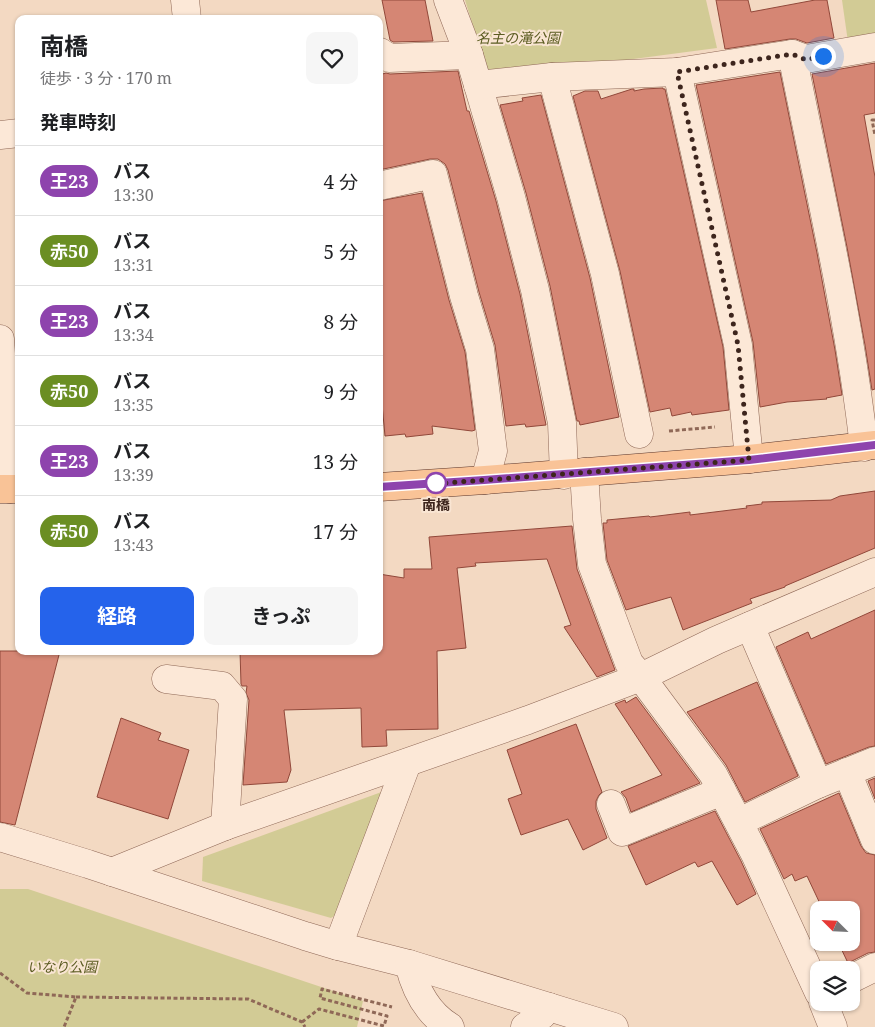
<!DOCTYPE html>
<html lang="ja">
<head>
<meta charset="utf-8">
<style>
	:root { --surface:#fff; --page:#f6f6f6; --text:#202124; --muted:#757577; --line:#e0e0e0; --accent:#2563eb }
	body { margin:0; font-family:"Noto Serif","Noto Sans JP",serif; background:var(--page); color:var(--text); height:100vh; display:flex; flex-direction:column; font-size:19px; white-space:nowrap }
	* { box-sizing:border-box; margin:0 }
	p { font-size:16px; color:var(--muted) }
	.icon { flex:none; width:28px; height:28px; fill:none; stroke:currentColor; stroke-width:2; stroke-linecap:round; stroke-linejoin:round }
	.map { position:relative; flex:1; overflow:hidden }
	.drawer { position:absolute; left:15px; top:15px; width:368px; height:640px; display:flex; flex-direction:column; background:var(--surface); border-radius:10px; box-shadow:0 1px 4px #0004 }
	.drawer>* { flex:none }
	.badge { padding:0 10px; border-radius:16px; font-size:18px; line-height:32px }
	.needle { width:32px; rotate:294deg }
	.tools { position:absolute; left:810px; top:901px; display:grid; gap:10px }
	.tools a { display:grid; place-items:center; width:50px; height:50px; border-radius:10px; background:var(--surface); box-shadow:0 1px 4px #0004; font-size:25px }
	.you { position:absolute; width:25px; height:25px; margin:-12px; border:4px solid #fff; border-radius:50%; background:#1a73e8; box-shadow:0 0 0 8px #1a73e833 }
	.map>.badge { position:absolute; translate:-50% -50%; box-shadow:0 0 0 2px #fff }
	h2 { padding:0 25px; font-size:19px; line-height:45px }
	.round { display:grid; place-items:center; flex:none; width:52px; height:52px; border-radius:10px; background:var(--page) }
	.overview { display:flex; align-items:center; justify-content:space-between; height:85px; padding:0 25px }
	h1 { font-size:24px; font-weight:700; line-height:38px }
	.primary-button { display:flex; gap:10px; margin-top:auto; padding:10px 25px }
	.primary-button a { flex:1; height:58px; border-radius:10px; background:var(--accent); color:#fff; font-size:20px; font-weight:700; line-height:58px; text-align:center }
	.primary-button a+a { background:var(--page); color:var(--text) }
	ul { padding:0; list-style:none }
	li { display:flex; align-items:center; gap:15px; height:70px; padding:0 25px; border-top:1px solid var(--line) }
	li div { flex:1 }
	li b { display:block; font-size:19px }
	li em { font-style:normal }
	li .badge { min-width:55px; font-weight:700; text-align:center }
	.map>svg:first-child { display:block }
	.green { fill:#d2cb95 }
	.building { fill:#d58674; stroke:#91483a }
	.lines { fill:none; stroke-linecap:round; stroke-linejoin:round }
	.minor-casing { stroke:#8f6857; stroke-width:29 }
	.major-casing { stroke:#5c372c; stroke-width:29 }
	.path { stroke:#8f6857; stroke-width:3; stroke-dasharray:4 2.5; stroke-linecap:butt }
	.minor { stroke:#fce8d7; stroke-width:28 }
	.major { stroke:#f9c397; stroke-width:28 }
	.line-casing { stroke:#fff; stroke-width:11 }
	.line { stroke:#8e44ad; stroke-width:8 }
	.walk { stroke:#3d251d; stroke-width:5; stroke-dasharray:0 9 }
	.stop-dot { fill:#fff; stroke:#8e44ad; stroke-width:2.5 }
	.labels { text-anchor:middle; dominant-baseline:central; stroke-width:4; stroke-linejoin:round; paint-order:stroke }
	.park-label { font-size:14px; font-style:italic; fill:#5b5c21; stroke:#f9e5d3 }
	.stop-label { font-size:14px; font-weight:bold; fill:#3d251d; stroke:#f9e5d3 }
</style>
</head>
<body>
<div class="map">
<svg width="875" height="1027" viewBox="0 0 875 1027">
	<rect width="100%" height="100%" fill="#f3d9c2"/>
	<g class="green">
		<polygon points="465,0 706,0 717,48 489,78"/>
		<polygon points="842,0 875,0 875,37 848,42"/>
		<polygon points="387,790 340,912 331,918 202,881 203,857"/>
		<polygon points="0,889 28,889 363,1001 357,1027 0,1027"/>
	</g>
	<g class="building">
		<polygon points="382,0 425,0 433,41 393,42 390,40"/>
		<polygon points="716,0 748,0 751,12 815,0 827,0 834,38 807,43 796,39 790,39 725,49"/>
		<polygon points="875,63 875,113 864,115 875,177 875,389 872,390 865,345 847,247 812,74"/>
		<polygon points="458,71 467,111 469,111 496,201 520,294 546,425 526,427 525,424 506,426 495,345 479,292 448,170 445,164 438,159 430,159 379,170 379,75 386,73 390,74"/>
		<polygon points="780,72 817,253 835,350 842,395 826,398 827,399 787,402 760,407 753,342 696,85"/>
		<polygon points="663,88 663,89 665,89 723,347 729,410 692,415 691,412 672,416 670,408 650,412 620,271 573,96 585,91 598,91 601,99 632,89 634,89 634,91 644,89"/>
		<polygon points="541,95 590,278 619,417 580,425 579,421 577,421 550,286 526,193 500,105 523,101 522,98"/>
		<polygon points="422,193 449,300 465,352 475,430 472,431 432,426 433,434 406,437 405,434 385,436 379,372 379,201"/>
		<polygon points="875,491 875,548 785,586 785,587 750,599 752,603 683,630 671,597 626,610 607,560 603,523 607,523 607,520 649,516 650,517 690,512 690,515 747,508 746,506 762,504 762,502 831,500 840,496"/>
		<polygon points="572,526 577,569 615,670 597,677 564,627 571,625 547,559 475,563 476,566 457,568 466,648 437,651 438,729 386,730 387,746 362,747 361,708 284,710 291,770 287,782 243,785 249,700 246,693 247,686 242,686 241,684 240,651 379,651 379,574 404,578 404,569 432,569 429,537"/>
		<polygon points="875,610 875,746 869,747 826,764 776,647 808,632 811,639"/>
		<polygon points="0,651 60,651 15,825 0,822"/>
		<polygon points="757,682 798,776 745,802 726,765 687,712"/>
		<polygon points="636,697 700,783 631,812 626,798 621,792 662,775 615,704 625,700 626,703"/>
		<polygon points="121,718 161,733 158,740 189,750 168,819 97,797"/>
		<polygon points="576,724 602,792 599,795 596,801 596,809 607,838 583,850 568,819 521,835 508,799 522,794 507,750"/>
		<polygon points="875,778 875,799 868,781"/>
		<polygon points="839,793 861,846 866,853 875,855 875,952 868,953 848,963 838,942 851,942 851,910 823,910 807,876 795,881 792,874 784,879 760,829"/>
		<polygon points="715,811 741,861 756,894 737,905 712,861 698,867 695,862 646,885 628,846"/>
	</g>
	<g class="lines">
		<g class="minor-casing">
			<g id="minor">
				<polyline points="185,0 187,19"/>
				<polyline points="448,0 469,55 478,85 511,197 535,290 562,423 564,475"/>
				<polyline points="379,52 380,52 389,58 469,55"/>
				<path d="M792,54c26,131 57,260 72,393"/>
				<polyline points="677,72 738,345 749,459"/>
				<polyline points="552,77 605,274 639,434"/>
				<polyline points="478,85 552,77 677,72 792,54 806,59 875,47"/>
				<polyline points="0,135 19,133"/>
				<polyline points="379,186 433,174 464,296 480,349 493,451 485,480"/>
				<polyline points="0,339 10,489"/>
				<polyline points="584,472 587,519 592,564 629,663 641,677 713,774 755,854 819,993"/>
				<polyline points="750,626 818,784"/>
				<polyline points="166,679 222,686 233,699 225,826"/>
				<polyline points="847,772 875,840"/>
				<polyline points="611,804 622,832 722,791"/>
				<polyline points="739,822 818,784 875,761"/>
				<polyline points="0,837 88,864 305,936 338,946 409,964 614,1027"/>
				<polyline points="112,872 225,826 528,720 641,677 717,640 875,572"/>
				<polyline points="338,946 407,763"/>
				<path d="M409,964c6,25 18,49 41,63"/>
				<polyline points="851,979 875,967"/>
				<polyline points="823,1002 833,1027"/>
				<polyline points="525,1027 542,1015 549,1007"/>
			</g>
		</g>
		<g class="major-casing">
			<g id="major">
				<polyline points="379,487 485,480 749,459 875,445"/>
				<polyline points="0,489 19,489"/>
			</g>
		</g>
		<g class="path">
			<polyline points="875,120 872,120 875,135"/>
			<polyline points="669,431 715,427"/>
			<polyline points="0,973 27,993 76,997 64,1027"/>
			<polyline points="76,997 248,999 302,1022 305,1027"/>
			<polyline points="302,1022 319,1009 384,1026 387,1016 320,998 322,989 392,1007"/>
		</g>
		<use href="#minor" class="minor"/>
		<use href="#major" class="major"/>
	</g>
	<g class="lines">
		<g class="line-casing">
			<polyline id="line" points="379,487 484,480 749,460 875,445"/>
		</g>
		<use href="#line" class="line"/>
		<polyline class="walk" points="436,483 432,484 749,460 738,345 677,72 792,54 806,60 823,56"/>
	</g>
	<circle class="stop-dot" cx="436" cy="483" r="10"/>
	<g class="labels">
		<g class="park-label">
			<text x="518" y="37">名主の滝公園</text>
			<text x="62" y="966">いなり公園</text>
		</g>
		<g class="stop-label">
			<text x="436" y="504">南橋</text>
		</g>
	</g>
</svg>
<div class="tools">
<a><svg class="needle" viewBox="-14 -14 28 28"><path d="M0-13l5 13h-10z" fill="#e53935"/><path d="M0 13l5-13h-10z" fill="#757577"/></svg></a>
<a><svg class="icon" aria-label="layers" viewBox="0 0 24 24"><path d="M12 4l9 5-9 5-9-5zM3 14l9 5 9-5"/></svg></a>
</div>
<div class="you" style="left:823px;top:56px"></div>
<section class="drawer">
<div class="overview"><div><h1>南橋</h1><p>徒歩 · 3 分 · 170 m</p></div><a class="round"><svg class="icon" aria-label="heart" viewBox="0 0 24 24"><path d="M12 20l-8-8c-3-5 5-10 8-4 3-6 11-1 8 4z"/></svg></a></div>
<h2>発車時刻</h2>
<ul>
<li><span class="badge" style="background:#8e44ad;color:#fff">王23</span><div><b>バス</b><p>13:30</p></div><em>4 分</em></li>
<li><span class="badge" style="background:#6b8e23;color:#fff">赤50</span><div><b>バス</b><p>13:31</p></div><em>5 分</em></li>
<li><span class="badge" style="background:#8e44ad;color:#fff">王23</span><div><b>バス</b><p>13:34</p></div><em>8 分</em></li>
<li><span class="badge" style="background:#6b8e23;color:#fff">赤50</span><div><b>バス</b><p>13:35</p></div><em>9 分</em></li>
<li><span class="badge" style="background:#8e44ad;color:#fff">王23</span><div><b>バス</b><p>13:39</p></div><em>13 分</em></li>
<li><span class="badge" style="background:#6b8e23;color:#fff">赤50</span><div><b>バス</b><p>13:43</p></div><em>17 分</em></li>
</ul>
<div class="primary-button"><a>経路</a><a>きっぷ</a></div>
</section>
</div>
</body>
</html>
